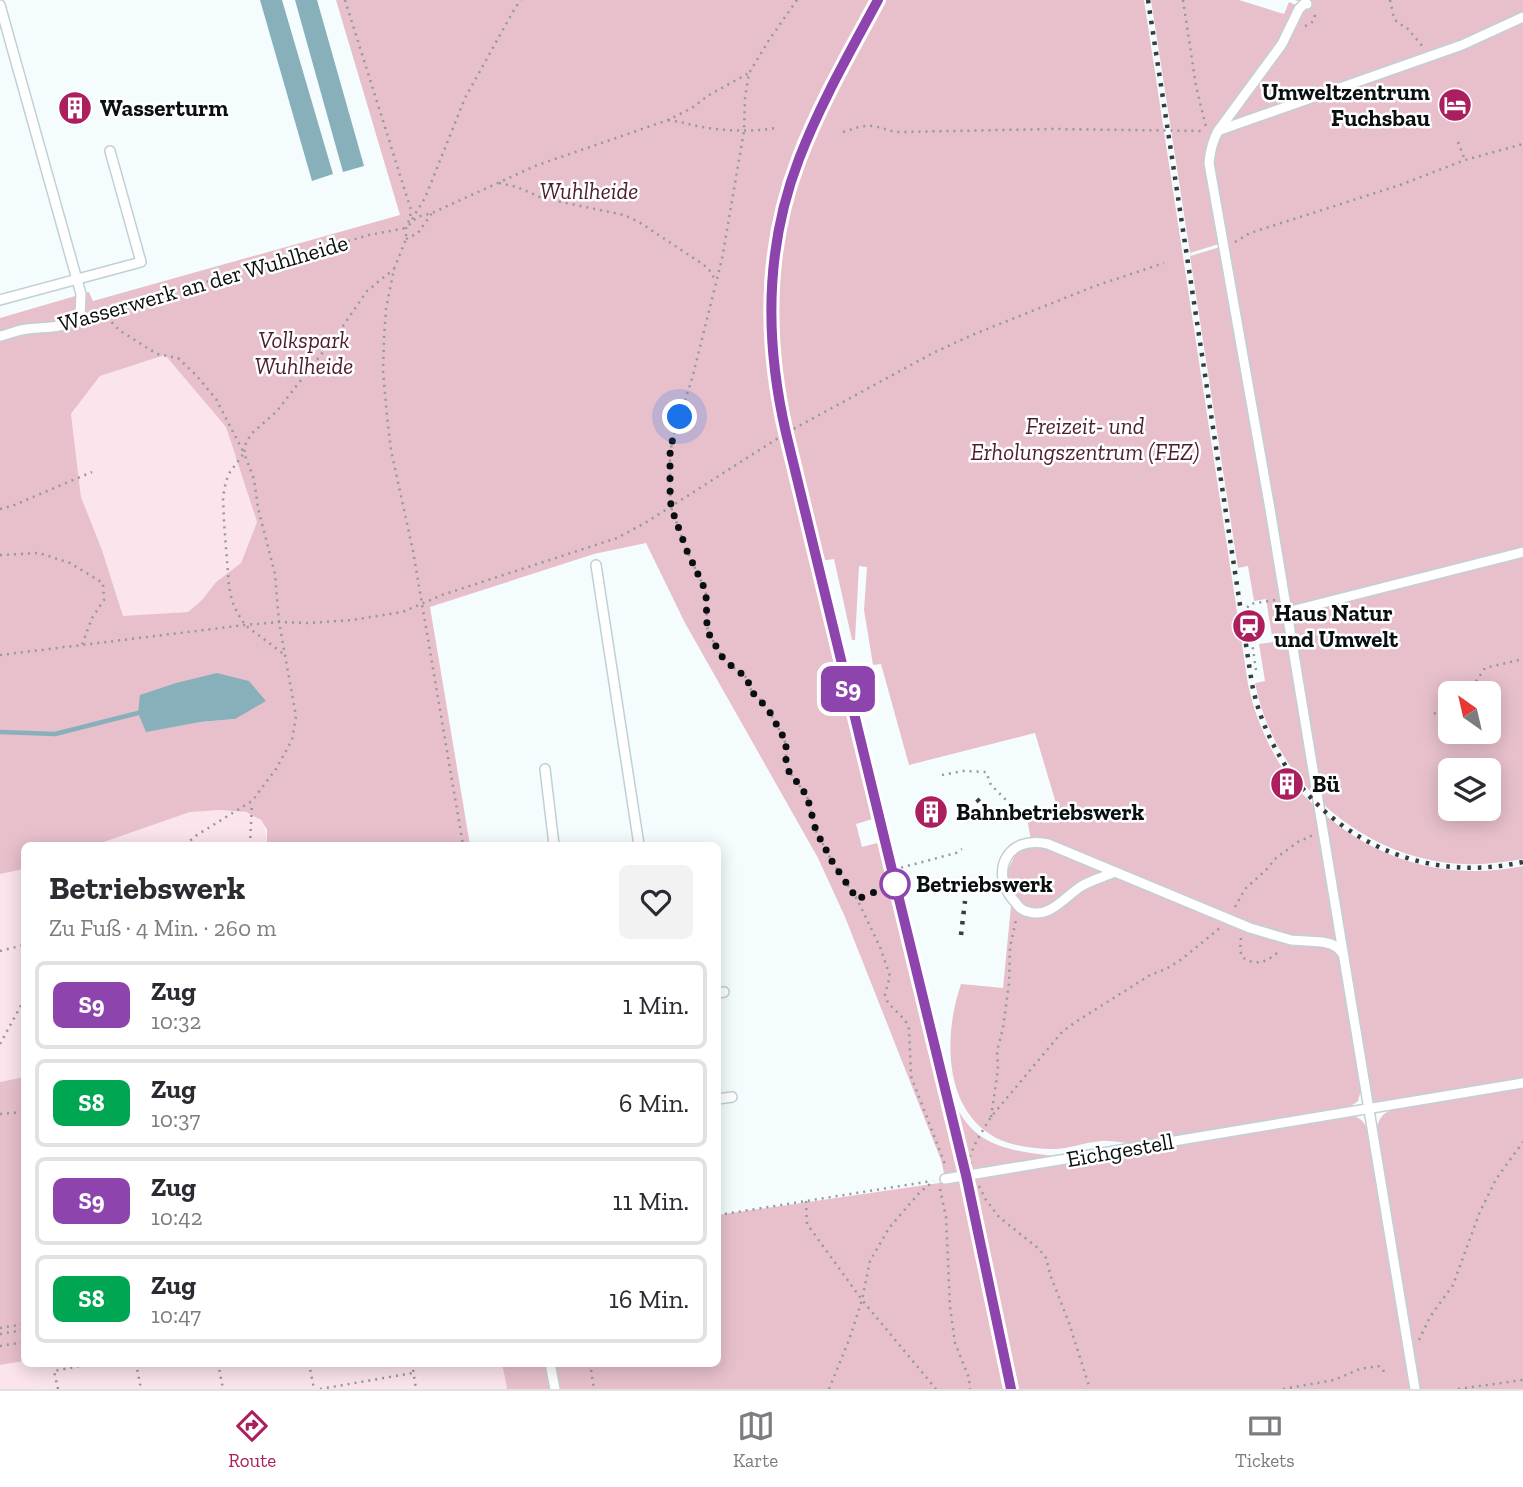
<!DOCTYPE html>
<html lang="de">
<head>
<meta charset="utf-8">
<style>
	:root { --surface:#fff; --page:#f2f2f3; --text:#2b2b33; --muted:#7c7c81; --line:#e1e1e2; --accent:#ab1f5f }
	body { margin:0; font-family:"Zilla Slab",serif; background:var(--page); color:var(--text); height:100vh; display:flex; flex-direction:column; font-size:26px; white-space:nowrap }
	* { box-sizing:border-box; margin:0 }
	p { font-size:23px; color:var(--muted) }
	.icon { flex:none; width:38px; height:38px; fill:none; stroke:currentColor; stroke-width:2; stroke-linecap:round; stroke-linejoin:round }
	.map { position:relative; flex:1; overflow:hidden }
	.sheet { position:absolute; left:21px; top:842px; width:700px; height:525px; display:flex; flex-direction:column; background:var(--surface); border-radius:10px; box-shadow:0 4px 18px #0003 }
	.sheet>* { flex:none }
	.badge { padding:0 14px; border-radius:10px; font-size:24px; line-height:46px }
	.needle { width:46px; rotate:326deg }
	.buttons { position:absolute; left:1438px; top:681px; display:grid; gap:14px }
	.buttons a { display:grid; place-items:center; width:63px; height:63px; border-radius:10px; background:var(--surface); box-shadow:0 4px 18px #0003; font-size:35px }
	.you { position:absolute; width:35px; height:35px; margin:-18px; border:5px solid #fff; border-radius:50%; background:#1a73e8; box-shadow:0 0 0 10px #1a73e833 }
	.map>.badge { position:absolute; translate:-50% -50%; box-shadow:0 0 0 4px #fff }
	.round { display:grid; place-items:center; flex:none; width:74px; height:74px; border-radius:10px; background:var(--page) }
	.summary { display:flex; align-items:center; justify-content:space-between; height:119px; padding:0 28px }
	h1 { font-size:33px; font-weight:700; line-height:52px }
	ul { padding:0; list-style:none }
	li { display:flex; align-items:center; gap:21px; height:88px; margin:0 14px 10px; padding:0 14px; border:4px solid var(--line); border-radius:10px }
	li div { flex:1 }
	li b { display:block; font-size:26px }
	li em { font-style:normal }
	li .badge { min-width:77px; font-weight:700; text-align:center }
	.dock { display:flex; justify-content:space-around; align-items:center; height:98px; border-top:2px solid var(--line); background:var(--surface); font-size:19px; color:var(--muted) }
	.dock a { display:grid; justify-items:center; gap:4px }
	.dock .current { color:var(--accent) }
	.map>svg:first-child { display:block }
	.green { fill:#fbe4eb }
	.forest { fill:#e7c0cb; fill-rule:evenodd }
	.water { fill:#87b0bb }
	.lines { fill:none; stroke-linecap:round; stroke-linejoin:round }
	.stream { stroke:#87b0bb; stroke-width:4.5 }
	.service-casing { stroke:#c0d0d5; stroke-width:12 }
	.path { stroke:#939a9b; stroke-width:2.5; stroke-dasharray:2 5; stroke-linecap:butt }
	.service { stroke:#fff; stroke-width:9 }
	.rail { stroke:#363c3d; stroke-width:4.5; stroke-dasharray:3.5 7; stroke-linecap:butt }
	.line-casing { stroke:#fff; stroke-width:16 }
	.line { stroke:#8e44ad; stroke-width:10 }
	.walk { stroke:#0a1011; stroke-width:7; stroke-dasharray:0 12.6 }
	.stop-dot { fill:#fff; stroke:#8e44ad; stroke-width:3.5 }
	.labels { text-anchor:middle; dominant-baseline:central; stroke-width:5; stroke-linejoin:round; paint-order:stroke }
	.poi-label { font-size:23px; font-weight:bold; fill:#0a1011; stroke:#fff; text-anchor:start }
	.park-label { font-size:23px; font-style:italic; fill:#4d1c2e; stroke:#fff }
	.street-label { font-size:23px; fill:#0a1011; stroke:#fff }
	.stop-label { font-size:23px; font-weight:bold; fill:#0a1011; stroke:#fff; text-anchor:start }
</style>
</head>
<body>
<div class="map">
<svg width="1523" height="1389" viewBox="0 0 1523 1389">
	<rect width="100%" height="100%" fill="#f5fcfe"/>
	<g class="green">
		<polygon points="165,355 226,427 257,522 241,563 216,582 202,600 188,612 123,617 102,550 81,497 71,415 100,376"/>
		<path d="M219,810c29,2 48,1 48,35h-177l14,-3 86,-30z"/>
		<polygon points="24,869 24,1077 0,1082 0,874"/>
		<polygon points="24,1361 24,1363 502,1363 507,1389 0,1389 0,1365"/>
	</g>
	<g class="forest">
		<path d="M336,0h537c-39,76 -83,152 -99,238 -20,107 12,210 37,313 22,89 43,178 65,267l-20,6 6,23 19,-5 80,330 46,217h-500l-5,-26h216v-148l228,-33 -5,-22 -96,-243 -27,-59 -133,-235 -39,-80 -52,11 -164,53 40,238h-203v-15l-6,-10 -15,-8 -27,-2 -29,2 -86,30 -14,3h-66v24l-24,5v-556l89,-26 4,9 307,-86zM165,355l61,72 31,95 -16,41 -25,19 -14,18 -14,12 -65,4 -21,-66 -21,-53 -10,-83 29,-38zM249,681l-14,38 -35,3z"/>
		<path d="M882,0h262l104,684c7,34 21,65 40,93l-6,5 6,7 6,-4c61,67 138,99 229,81v212l-147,25 -4,-3 -2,-11 -9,1 -3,11 -7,5 -218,38c-10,-1 -22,-4 -32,-3 -16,1 -32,8 -48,8 -18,0 -41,-3 -57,-11 -54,-29 -52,-105 -35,-154l42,4 8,-82 -3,-25v-11l7,-15 8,-5 9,-4 -5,-28 31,-8 -23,-77 -126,32 -28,-101 -8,1 -9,-55 3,-43 -8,-1 -4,74h-3l-18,-81 -13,2c-16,-66 -37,-132 -44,-198 -7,-70 2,-140 27,-205 21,-55 51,-106 78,-158z"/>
		<polygon points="1151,0 1239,0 1284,14 1289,2 1298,6 1283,40 1208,150 1222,243 1190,253"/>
		<path d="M1295,0h228v859c-19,3 -38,6 -58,5 -101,-3 -191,-82 -210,-181l10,-2 -6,-37 14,-2 -7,-43 -12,2 -6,-35 -10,2 -48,-312 37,-11 -16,-84 3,-20 89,-138zM1451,693h38v39h-38zM1451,770h38v38h-38z"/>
		<polygon points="24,1077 24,1361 0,1365 0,1082"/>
		<path d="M1523,1088v301h-508l-45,-210 379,-63c12,0 16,7 20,17l7,-1c2,-12 5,-18 17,-23z"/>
		<path d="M950,1094h1c19,52 54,56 103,62l-2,2 -84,13z"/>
	</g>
	<g class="water">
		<polygon points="260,0 282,0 333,174 312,181"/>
		<polygon points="295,0 317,0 364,166 343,172"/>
		<polygon points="217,673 249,681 266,701 235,719 200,722 146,732 138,713 140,695 176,683"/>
	</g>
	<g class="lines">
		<polyline class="stream" points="0,732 55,734 138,713"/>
		<g class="service-casing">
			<g id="service">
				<path d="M1307,4h-3l-5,5 -17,35 -64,87c-6,11 -8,20 -9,32l61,346 145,880"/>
				<path d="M0,5l81,289 -1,21c-12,14 -36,12 -53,14 -9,1 -18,5 -27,7"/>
				<polyline points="1220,130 1462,45 1523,17"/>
				<polyline points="0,300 141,262 110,151"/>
				<polyline points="596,565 639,845"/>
				<polyline points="1287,612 1523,552"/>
				<polyline points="545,769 554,845"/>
				<path d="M1115,872c-11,5 -24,8 -35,15 -15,10 -30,31 -51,25 -6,-1 -10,-4 -13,-9 -28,-29 -10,-69 32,-59l202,84 41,12 31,2 9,2 7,4 5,6"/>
				<polyline points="718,993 724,992"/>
				<polyline points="718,1099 732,1097"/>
				<polyline points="945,1179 1523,1083"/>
				<polyline points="550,1363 555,1389"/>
			</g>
		</g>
		<g class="path">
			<polyline points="345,0 411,210 410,218 406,228 406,239 394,269 386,309 384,338 383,371 387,416 391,450 413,551 463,845"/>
			<polyline points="797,0 769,40 749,73 745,98 744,131 722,259 692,379 673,437 670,454 670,489 671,507 687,551 703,585 706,594 707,626 709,634 724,660 747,678 751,690 768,709 784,738 786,746 786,763 788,770 807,796 816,831 833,863 857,899 880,947 890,976 885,995 888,1003 905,1020 909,1029 911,1076 946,1167"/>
			<polyline points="1183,0 1196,86 1206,127"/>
			<polyline points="1390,0 1394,18 1397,22 1408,29 1423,47"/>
			<path d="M1305,26c7,-2 10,-6 10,-13"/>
			<path d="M668,120c12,1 22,5 34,7 23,4 50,5 74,1"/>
			<path d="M843,132c10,-3 19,-7 29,-6 10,1 18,6 29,6l151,-3 153,2"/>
			<polyline points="1458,142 1465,160"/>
			<polyline points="499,183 517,187 542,198 624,215 639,222 704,265 712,273 715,282"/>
			<polyline points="412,219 425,198 465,98 515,8 521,0"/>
			<polyline points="409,225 417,217 432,213 535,166 668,120 692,108 709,95 749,73"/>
			<polyline points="406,239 418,233 432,213"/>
			<polyline points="1235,242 1250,233 1400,185 1465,160 1523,144"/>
			<polyline points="102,312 119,330 157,354 178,358 196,375 216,399 244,453 230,472 226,481 223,497 224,522 229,586 232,601 238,614 245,625 285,655"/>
			<polyline points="92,313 102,312 369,235 406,228"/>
			<polyline points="0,509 12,506 92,472"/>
			<polyline points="0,555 39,553 70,563 103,583 104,600 92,618 82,645"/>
			<polyline points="0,655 245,625 279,622 309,623 352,620 396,613 405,611 442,595 617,538 645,523 786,433 933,353 972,335 1095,286 1164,263"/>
			<polyline points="1256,670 1247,608 1250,604 1275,600"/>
			<polyline points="1468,693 1485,668 1523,659"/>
			<polyline points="1434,714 1451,703"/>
			<polyline points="942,775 963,771 986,772 991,785 1013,807 1020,820"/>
			<polyline points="185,845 197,835 252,801 276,769 292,740 296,716 279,622 275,574 258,508 254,479 244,453 246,443 251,434 276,412 341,329 367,291 394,269"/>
			<polyline points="250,845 252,803"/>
			<polyline points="1235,907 1245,889 1266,870 1276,858 1298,842 1313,835"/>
			<polyline points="909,918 896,869 956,853 962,849"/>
			<path d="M1241,938l-1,12 2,7c15,10 26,5 38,-7"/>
			<polyline points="0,951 24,945"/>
			<polyline points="0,1044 24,1000"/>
			<polyline points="0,1114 24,1112"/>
			<polyline points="991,1117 998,1069 997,1051 1003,1028 1009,983 1010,947 1016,920"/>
			<polyline points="971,1164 970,1156 977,1140 991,1117 1062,1032 1074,1023 1150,975 1166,969 1182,959 1221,927"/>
			<polyline points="979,1186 986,1200 999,1217 1039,1249 1046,1258 1051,1277 1069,1323 1090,1389"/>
			<polyline points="940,1189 946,1217 950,1307 955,1343 969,1378 970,1389"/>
			<polyline points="806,1201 807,1224 862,1300 936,1389"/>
			<polyline points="718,1215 932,1181"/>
			<polyline points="0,1328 24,1324"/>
			<polyline points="0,1334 24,1330"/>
			<polyline points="1419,1340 1430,1317 1453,1285 1479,1214 1496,1179 1523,1142"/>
			<polyline points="0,1346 24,1342"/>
			<polyline points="136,1363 141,1389"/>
			<polyline points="218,1363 223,1389"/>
			<polyline points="309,1363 314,1389"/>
			<polyline points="412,1363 416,1389"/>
			<polyline points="590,1363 594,1389"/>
			<polyline points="58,1389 54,1371 95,1363"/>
			<polyline points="320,1389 413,1373"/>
			<polyline points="829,1389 849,1340 862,1300 870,1261 889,1228 920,1192 934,1181"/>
			<polyline points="1283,1389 1334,1380 1360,1369 1378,1366 1382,1368 1384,1372"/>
			<polyline points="1458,1389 1523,1380"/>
		</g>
		<use href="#service" class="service"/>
		<g class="rail">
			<path d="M878,0c-28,52 -58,104 -79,159 -32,83 -34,172 -16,259l183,757 45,214"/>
			<path d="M1148,0l104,684c20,98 100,174 201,183 24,2 47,0 70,-5"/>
			<polyline points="977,799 988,812"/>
			<polyline points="961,935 965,901"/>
		</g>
	</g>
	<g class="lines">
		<g class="line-casing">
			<path id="line" d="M878,0c-28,52 -58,104 -79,159 -34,88 -34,183 -13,274l180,742 45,214"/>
		</g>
		<use href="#line" class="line"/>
		<polyline class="walk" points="680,417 673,437 670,454 670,489 671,507 687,551 703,585 706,594 707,626 709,634 724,660 747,678 751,691 768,709 784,738 786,746 786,763 788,770 807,796 816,831 833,863 857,899 895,884"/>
	</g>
	<defs>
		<g id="hotel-disc" transform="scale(1.75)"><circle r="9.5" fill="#ab1f5f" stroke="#fff"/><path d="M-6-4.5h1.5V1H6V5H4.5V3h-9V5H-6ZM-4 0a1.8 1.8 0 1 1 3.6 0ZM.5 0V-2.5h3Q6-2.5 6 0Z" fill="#fff"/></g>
		<g id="building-disc" transform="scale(1.75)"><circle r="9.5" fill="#ab1f5f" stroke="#fff"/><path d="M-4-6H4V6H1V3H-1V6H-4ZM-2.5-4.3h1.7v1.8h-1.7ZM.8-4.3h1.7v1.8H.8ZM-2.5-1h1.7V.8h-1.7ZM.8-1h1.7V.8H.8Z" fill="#fff"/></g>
		<g id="station-disc" transform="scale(1.75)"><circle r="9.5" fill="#ab1f5f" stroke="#fff"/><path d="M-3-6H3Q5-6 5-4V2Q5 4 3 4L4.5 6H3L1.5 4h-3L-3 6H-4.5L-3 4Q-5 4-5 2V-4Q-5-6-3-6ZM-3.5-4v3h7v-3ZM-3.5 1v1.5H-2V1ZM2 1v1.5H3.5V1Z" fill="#fff"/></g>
	</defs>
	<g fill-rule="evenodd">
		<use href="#hotel-disc" x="1455" y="105"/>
		<use href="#building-disc" x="75" y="108"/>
		<use href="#station-disc" x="1249" y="626"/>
		<use href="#building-disc" x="1287" y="784"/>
		<use href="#building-disc" x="931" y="812"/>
	</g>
	<circle class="stop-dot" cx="895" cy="884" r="14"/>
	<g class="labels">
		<g class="poi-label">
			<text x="1430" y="92" text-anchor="end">Umweltzentrum<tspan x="1430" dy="26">Fuchsbau</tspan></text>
			<text x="100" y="108">Wasserturm</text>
			<text x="1274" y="613">Haus Natur<tspan x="1274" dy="26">und Umwelt</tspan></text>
			<text x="1312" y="784">Bü</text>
			<text x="956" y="812">Bahnbetriebswerk</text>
		</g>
		<g class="park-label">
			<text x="589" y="191">Wuhlheide</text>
			<text x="304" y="340">Volkspark<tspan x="304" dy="26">Wuhlheide</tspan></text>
			<text x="1085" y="426">Freizeit- und<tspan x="1085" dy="26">Erholungszentrum (FEZ)</tspan></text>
		</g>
		<g class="street-label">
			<text transform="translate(203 283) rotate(-16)">Wasserwerk an der Wuhlheide</text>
			<text transform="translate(1120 1150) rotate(-10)">Eichgestell</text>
		</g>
		<g class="stop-label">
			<text x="916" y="884">Betriebswerk</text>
		</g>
	</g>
</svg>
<div class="buttons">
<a><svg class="needle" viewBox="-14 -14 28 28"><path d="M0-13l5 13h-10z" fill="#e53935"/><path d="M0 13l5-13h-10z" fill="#7c7c81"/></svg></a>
<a><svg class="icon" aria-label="layers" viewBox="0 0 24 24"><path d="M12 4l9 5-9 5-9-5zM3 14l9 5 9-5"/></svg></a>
</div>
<div class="you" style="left:680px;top:417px"></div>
<b class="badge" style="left:848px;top:689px;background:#8e44ad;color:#fff">S9</b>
<section class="sheet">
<div class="summary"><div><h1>Betriebswerk</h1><p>Zu Fuß · 4 Min. · 260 m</p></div><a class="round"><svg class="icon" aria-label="heart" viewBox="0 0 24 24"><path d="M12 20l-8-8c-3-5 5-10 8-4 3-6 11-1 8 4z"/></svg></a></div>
<ul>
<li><span class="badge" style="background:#8e44ad;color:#fff">S9</span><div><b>Zug</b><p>10:32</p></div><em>1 Min.</em></li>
<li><span class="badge" style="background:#00a651;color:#fff">S8</span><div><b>Zug</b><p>10:37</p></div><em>6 Min.</em></li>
<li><span class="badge" style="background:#8e44ad;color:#fff">S9</span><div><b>Zug</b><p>10:42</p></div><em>11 Min.</em></li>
<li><span class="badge" style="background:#00a651;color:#fff">S8</span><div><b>Zug</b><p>10:47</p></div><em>16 Min.</em></li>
</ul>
</section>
</div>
<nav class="dock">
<a class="current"><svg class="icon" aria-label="directions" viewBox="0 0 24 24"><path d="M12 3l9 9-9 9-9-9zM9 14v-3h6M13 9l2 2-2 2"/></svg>Route</a>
<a><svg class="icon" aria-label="map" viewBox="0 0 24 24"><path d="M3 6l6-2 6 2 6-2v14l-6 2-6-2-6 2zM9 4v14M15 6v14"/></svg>Karte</a>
<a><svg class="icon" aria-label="tickets" viewBox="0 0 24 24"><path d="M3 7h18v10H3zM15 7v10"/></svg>Tickets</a>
</nav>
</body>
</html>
